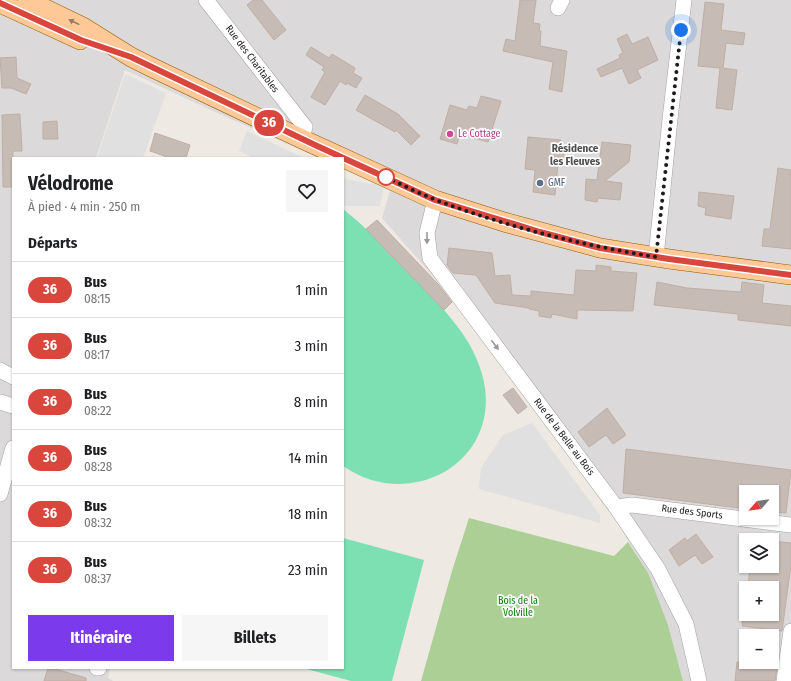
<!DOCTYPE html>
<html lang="fr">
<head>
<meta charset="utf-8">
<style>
	:root { --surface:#fff; --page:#f6f6f6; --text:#202124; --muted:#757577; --line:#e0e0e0; --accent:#7c3aed }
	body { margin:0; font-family:"Fira Sans Condensed",sans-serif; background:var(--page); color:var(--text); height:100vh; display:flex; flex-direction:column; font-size:15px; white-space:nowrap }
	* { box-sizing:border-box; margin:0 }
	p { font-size:13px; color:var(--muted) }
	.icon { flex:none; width:22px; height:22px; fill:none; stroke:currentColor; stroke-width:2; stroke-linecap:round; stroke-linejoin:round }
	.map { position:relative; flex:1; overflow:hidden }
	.drawer { position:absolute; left:12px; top:157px; width:332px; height:512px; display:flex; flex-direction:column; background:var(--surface); border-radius:0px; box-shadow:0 1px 3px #0004 }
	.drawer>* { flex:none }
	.badge { padding:0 8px; border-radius:13px; font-size:14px; line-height:26px }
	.needle { width:26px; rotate:242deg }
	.tools { position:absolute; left:739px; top:485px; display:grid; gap:8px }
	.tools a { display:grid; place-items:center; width:40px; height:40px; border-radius:0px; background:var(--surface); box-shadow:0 1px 3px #0004; font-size:20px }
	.you { position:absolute; width:20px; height:20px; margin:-10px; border:3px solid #fff; border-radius:50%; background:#1a73e8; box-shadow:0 0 0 6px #1a73e833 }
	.map>.badge { position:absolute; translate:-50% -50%; box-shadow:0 0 0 2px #fff }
	h2 { padding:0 16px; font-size:15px; line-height:36px }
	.round { display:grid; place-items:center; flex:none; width:42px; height:42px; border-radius:0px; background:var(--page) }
	.headline { display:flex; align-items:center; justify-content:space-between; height:68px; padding:0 16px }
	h1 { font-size:19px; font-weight:700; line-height:30px }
	.button { display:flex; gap:8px; margin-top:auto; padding:8px 16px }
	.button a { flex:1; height:46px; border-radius:0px; background:var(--accent); color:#fff; font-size:16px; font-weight:700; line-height:46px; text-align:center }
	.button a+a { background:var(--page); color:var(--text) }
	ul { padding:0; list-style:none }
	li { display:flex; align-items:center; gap:12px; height:56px; padding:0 16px; border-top:1px solid var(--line) }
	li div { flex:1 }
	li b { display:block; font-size:15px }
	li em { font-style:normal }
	li .badge { min-width:44px; font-weight:700; text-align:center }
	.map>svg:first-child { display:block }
	.residential { fill:#dbd9d9; fill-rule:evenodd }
	.forest { fill:#abcf95 }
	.pitch { fill:#7de0b2 }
	.parking { fill:#e0e0e0 }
	.building { fill:#c6bbb5; stroke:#c0aea4 }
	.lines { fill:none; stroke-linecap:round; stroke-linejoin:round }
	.minor-casing { stroke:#a3a3a3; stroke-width:16 }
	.major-casing { stroke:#955800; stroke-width:20 }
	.minor { stroke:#fff; stroke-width:15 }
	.major { stroke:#fec997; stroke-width:19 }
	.oneway { fill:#987b60 }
	.oneway2 { fill:#999 }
	.line-casing { stroke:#fff; stroke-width:9 }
	.line { stroke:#d9463e; stroke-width:6 }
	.walk { stroke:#1c1c1c; stroke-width:4; stroke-dasharray:0 7.2 }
	.hotel-dot { fill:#d1479c; stroke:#fff; stroke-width:1.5 }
	.stop-dot { fill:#fff; stroke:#d9463e; stroke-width:2 }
	.service-dot { fill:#5c6f8a; stroke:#fff; stroke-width:1.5 }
	.labels { text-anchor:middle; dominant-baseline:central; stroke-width:3.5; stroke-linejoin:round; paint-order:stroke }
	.street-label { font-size:10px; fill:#1c1c1c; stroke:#fff }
	.hotel-label { font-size:10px; fill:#b23c85; stroke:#fff; text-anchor:start }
	.service-label { font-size:10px; fill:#4e5e75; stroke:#fff; text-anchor:start }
	.park-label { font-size:10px; fill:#097c09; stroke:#fff }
	.neighbourhood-label { font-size:11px; font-weight:bold; fill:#4f4f4f; stroke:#fff }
</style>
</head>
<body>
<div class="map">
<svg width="791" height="681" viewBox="0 0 791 681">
	<rect width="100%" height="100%" fill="#eee9e2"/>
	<path class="residential" d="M0,0h791v681h-108l-15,-56 -21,-52 -27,-46 -143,-201 -95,-108 8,-27 -47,-23v-10h-24l-108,-48 -86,-40 -29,88h-83v510h97l-2,10 5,3h-113zM746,492h26v26h-26zM746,540h26v26h-26zM746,588h26v26h-26zM746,636h26v26h-26z"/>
	<polygon class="forest" points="469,518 614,556 628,542 648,573 668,625 683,681 421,681 452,571"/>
	<g class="pitch">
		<path d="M343,209c22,17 40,37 59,57 30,32 68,64 80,108 24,86 -70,140 -139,92z"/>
		<polygon points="343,538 424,560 392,681 351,681 303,668 343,668"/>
	</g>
	<g class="parking">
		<polygon points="125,74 166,93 143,158 97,158"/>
		<polygon points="247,131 304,158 254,158 239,151"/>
		<polygon points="343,177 350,180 384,186 380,206 346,206 343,205"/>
		<polygon points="532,423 600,515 600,523 479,489 481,468 503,435"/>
	</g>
	<g class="building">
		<polygon points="253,0 262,0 286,30 274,40 247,5"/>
		<polygon points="520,0 536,0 533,23 540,24 539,31 541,31 540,46 567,51 562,92 549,89 553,62 503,51 506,39 515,41"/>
		<polygon points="705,2 724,4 721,30 745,33 743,45 726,43 723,68 737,70 732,110 716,108 720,68 698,66"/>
		<polygon points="627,34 632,44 648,37 658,60 637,70 641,78 629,84 622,68 601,77 597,69 620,58 619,55 623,53 617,39"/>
		<polygon points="311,47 329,58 332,54 355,68 353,73 362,78 356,88 347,83 346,85 340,81 325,105 311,97 325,72 322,70 324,67 306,55"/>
		<polygon points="16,57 17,78 31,84 26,94 11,88 2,88 0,58"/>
		<polygon points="365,95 398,114 420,136 411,145 396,130 395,132 356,110"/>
		<polygon points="481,96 501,101 488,142 460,134 457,144 440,139 450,105 467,110 469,106 477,108"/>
		<polygon points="20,114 22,151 13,151 13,187 3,187 2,115"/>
		<polygon points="57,121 58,139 43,139 43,122"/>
		<polygon points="155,133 190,145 186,158 170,158 150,151"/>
		<polygon points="528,137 561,140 560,150 564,151 564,164 558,163 555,195 533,192 535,170 525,169"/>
		<polygon points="602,142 631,145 629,162 605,181 622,183 620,200 598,198 597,202 585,200 586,179 597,180"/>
		<polygon points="778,168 791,170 791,249 762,246 764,229 770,229"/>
		<polygon points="699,192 734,196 731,219 705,215 706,208 698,206"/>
		<polygon points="377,220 438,284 452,302 444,310 366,229"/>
		<polygon points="449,248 492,253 495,276 510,275 512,295 531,296 531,291 574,295 576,270 596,271 596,265 611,267 611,271 637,273 633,311 577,310 577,319 552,314 551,318 539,316 539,311 529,309 529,308 495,303 476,275 453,273 447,265"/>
		<polygon points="657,282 687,288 741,292 742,282 764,285 762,303 791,306 791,326 738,320 738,314 654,305"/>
		<polygon points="513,388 527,407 518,414 503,395"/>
		<polygon points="607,408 626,435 613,444 606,435 589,447 578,432"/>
		<polygon points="626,449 791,470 786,513 772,512 772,492 746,492 746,509 623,493"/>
		<polygon points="696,534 713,557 702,564 695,555 679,566 669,550 685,538 687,541"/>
		<polygon points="772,541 791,543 791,565 782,631 742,626 744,614 772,614 773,588 748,588 750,566 772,566"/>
		<polygon points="737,662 778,662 775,681 735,681"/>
		<polygon points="48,668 52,668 86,678 86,681 44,681"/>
	</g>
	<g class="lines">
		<g class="minor-casing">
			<g id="minor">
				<polyline points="206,0 305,127 302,139"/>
				<polyline points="558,8 562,0"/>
				<polyline points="435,200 427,233 430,258 616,507 658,569 686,624 699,681"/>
				<polyline points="656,257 670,119 684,0"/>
				<polyline points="0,370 13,377"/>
				<polyline points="0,402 13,406"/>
				<polyline points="0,494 13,448"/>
				<polyline points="616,507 632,505 791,525"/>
				<polyline points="97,668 99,668"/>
				<polyline points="784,681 791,631"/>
			</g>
		</g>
		<g class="major-casing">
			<g id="major">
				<polyline points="27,0 83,27 131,57 151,67 302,139 435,200 504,222 600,248 669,259 791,275"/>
				<polyline points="0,3 80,40"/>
			</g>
		</g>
		<use href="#minor" class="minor"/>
		<use href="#major" class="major"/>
	</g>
	<defs><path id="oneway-solid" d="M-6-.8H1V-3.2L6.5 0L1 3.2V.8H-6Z"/></defs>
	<use class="oneway" href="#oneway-solid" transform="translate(74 22) rotate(-154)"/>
	<g class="oneway2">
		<use href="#oneway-solid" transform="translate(427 238) rotate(90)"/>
		<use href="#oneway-solid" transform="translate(495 345) rotate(53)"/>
	</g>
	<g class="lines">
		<g class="line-casing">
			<polyline id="line" points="0,3 81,40 131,57 315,145 435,200 540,232 600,248 669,259 791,275"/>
		</g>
		<use href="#line" class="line"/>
		<path class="walk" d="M386,177l-3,-1c18,8 35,17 53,24 71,27 146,45 220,57l25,-227"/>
	</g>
	<circle class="hotel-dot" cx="450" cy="134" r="4"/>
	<circle class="stop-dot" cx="386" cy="177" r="8"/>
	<circle class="service-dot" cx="540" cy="183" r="4"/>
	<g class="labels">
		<g class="street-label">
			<text transform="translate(252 59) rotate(53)">Rue des Charitables</text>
			<text transform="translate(564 437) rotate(53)">Rue de la Belle au Bois</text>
			<text transform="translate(692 512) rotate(7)">Rue des Sports</text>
		</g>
		<g class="hotel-label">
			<text x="458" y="134">Le Cottage</text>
		</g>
		<g class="service-label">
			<text x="548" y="183">GMF</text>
		</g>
		<g class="park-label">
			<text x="518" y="601">Bois de la<tspan x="518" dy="12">Volville</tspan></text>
		</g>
		<g class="neighbourhood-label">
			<text x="575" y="148">Résidence<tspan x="575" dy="13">les Fleuves</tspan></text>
		</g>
	</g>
</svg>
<div class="tools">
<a><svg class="needle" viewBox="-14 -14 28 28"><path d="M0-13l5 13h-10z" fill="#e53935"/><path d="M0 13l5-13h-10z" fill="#757577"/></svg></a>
<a><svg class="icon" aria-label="layers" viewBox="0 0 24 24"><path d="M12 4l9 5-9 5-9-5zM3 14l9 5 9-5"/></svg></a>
<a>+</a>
<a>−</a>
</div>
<div class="you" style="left:681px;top:30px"></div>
<b class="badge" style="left:269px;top:123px;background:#d9463e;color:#fff">36</b>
<section class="drawer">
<div class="headline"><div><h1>Vélodrome</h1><p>À pied · 4 min · 250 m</p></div><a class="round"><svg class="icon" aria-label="heart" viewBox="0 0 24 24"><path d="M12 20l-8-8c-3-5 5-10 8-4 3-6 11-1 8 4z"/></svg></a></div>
<h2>Départs</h2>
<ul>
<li><span class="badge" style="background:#d9463e;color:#fff">36</span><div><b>Bus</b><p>08:15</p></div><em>1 min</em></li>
<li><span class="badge" style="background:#d9463e;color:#fff">36</span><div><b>Bus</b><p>08:17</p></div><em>3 min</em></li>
<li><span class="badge" style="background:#d9463e;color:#fff">36</span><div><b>Bus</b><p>08:22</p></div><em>8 min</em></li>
<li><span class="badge" style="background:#d9463e;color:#fff">36</span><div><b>Bus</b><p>08:28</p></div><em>14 min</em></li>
<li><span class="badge" style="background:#d9463e;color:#fff">36</span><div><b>Bus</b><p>08:32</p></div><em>18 min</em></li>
<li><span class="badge" style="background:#d9463e;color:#fff">36</span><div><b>Bus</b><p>08:37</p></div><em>23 min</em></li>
</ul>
<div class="button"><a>Itinéraire</a><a>Billets</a></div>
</section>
</div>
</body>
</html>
